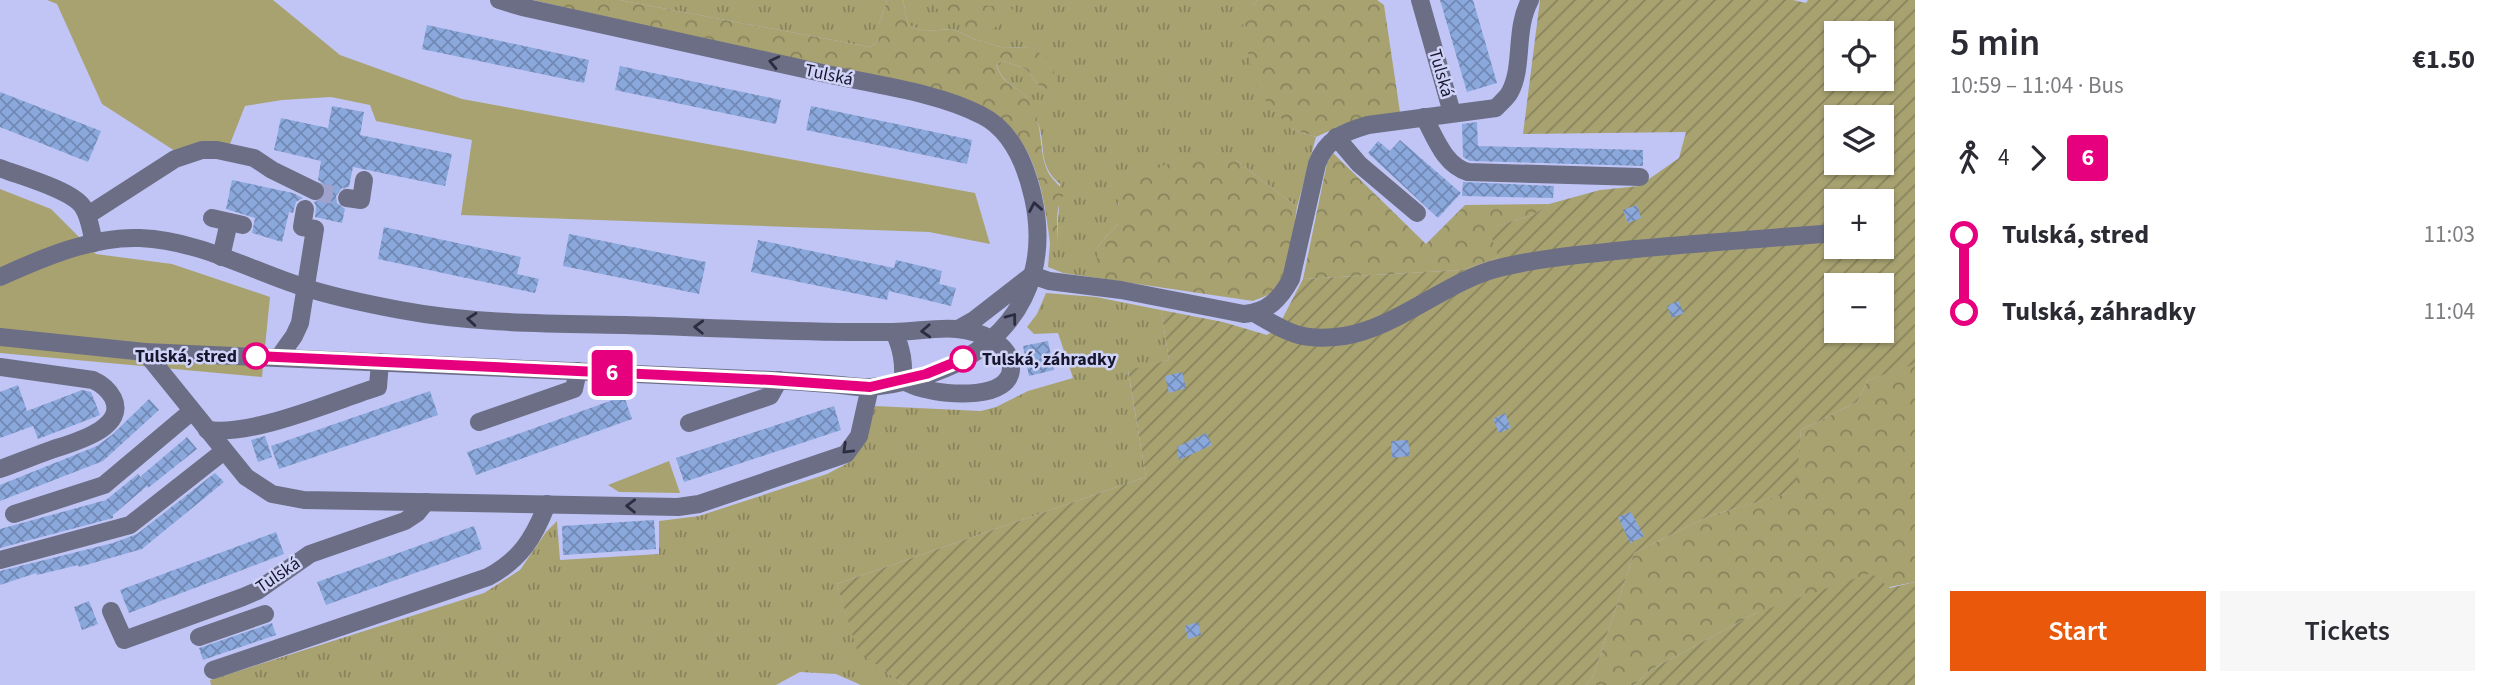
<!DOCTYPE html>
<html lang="en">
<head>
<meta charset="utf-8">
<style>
	:root { --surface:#fff; --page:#f7f7f7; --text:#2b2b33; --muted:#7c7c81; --accent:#ea580c }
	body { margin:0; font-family:"Source Sans 3",sans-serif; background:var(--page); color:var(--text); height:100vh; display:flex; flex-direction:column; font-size:26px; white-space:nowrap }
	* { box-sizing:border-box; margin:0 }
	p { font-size:23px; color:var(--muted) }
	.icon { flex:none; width:38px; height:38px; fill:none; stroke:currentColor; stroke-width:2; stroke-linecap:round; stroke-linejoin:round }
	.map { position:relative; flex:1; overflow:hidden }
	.side { display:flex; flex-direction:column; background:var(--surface); width:595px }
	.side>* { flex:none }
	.badge { padding:0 14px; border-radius:5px; font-size:24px; line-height:46px }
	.fabs { position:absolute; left:1824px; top:21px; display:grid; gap:14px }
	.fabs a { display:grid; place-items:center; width:70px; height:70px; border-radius:0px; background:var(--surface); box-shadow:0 2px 5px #0004; font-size:35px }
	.map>.badge { position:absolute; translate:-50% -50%; box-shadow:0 0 0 4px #fff }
	.legs { display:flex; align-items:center; gap:10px; height:77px; padding:0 35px; font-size:23px }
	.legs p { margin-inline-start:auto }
	.headline { display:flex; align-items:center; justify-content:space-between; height:119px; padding:0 35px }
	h1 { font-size:38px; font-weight:600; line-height:52px }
	.cta { display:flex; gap:14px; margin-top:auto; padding:14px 35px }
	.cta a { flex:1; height:80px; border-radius:0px; background:var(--accent); color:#fff; font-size:28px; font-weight:600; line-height:80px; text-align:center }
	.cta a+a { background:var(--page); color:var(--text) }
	ul { padding:0 35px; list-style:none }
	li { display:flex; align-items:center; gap:24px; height:77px; font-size:26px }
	li i { display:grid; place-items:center; width:10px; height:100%; margin:0 9px; background:currentColor }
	li i::after { content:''; width:18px; height:18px; margin:-9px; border:5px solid; border-radius:50%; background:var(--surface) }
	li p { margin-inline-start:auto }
	li:first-child i { background:linear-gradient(#0000 50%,currentColor 0) }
	li:last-child i { background:linear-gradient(currentColor 50%,#0000 0) }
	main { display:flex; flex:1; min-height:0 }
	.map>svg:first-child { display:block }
	.grass { fill:url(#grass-tufts) }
	.forest { fill:url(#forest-crowns) }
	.park { fill:#a8a271 }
	.garden { fill:url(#garden-furrows); fill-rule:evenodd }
	.building { fill:url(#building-cross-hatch) }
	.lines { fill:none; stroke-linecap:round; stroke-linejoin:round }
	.minor-tunnel { stroke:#9fa2cd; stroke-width:18; stroke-dasharray:18 9; stroke-linecap:butt }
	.minor { stroke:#6c6e86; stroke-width:18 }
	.oneway { stroke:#2c2c42 }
	.line-1-casing { stroke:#fff; stroke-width:16 }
	.line-1 { stroke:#e6007e; stroke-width:10 }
	.stop-1-dot { fill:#fff; stroke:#e6007e; stroke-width:3.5 }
	.labels { text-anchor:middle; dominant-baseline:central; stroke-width:5; stroke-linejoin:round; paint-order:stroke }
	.street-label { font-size:18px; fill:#16162c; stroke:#d0d3f8 }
	.stop-label { font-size:18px; font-weight:bold; fill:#16162c; stroke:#d0d3f8; text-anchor:end }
</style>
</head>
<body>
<main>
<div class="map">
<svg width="1915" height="685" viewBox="0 0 1915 685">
	<defs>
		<pattern id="grass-tufts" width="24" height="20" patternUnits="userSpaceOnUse" patternTransform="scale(1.75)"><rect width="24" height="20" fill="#a8a271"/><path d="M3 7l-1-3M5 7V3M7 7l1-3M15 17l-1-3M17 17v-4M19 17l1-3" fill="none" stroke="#88835d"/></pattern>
		<pattern id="forest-crowns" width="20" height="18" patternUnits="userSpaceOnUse" patternTransform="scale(1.75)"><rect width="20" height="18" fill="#a8a271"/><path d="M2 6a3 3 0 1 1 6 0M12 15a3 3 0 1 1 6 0" fill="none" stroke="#88835d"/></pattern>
		<pattern id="garden-furrows" width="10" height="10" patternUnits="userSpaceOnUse" patternTransform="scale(1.75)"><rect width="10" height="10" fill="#a8a271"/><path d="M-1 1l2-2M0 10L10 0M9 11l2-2" fill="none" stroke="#88835d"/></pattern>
		<pattern id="building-cross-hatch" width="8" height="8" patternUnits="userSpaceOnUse" patternTransform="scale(1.75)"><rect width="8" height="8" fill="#8aa8dc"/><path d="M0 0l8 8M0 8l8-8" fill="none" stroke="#7088b3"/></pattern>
	</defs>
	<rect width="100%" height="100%" fill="#c1c5f5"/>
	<g class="grass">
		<polygon points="619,0 887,0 879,24 879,41 870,47"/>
		<path d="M903,0h355l-6,5 39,124 25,8 -19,70 -61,-47 -118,43v21l-21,23v31l-34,-5 -15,-6 2,-24 7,1 3,-60c-24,-20 -13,-40 -23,-64 -3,-6 -5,-15 -9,-20 -11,-16 -23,-12 -32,-36l7,-3 23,8 15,19 -11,-41 -26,1 -30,-9 -21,-10 -29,2 -16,-6z"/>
		<polygon points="1046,293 1096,297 1161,310 1169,360 1128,371 1146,477 837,584 858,650 904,685 861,685 836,674 800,672 776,685 211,685 210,680 484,593 520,570 546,532 557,521 560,560 659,554 659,521 699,516 827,474 850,462 866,439 875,406 981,411 996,407 1028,391 1073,378 1058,333 1034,334 1027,327 1037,314"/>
	</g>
	<g class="forest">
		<path d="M533,0h86l251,47 9,-6v-17l8,-24h16l5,25 16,6 29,-2 21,10 30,9 26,-1 20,13 7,22 -7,7 -9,-1 -15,-19 -23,-8 -7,4c9,23 21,19 32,35 17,23 9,48 20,72 4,8 12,13 17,21 -12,16 -6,32 -8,52l-7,-2c-5,-39 -11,-82 -37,-113 -7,-9 -21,-16 -31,-23z"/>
		<path d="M933,0l78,8 8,7 -3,6 -13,-3c-3,4 -7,10 -12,12 -20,9 -44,-13 -59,-26z"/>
		<polygon points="1258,0 1377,0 1384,5 1400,112 1342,125 1316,137 1291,129 1258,92 1242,28 1252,5"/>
		<polygon points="1333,153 1426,244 1465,205 1549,204 1533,215 1490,228 1498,258 1462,270 1303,279 1327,163"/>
		<path d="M1196,157l40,3 61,47c-4,25 -6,73 -29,88 -4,2 -11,4 -15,6l-156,-23v-31l21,-23c0,-7 -1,-17 1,-23 14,-31 48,-37 77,-44z"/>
		<polygon points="1915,363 1915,582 1756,613 1652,669 1634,685 1586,685 1593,677 1634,553 1709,516 1795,491 1801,430 1857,402 1868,380"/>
	</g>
	<g class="park">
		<polygon points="47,0 273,0 340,55 462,99 975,193 990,244 929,232 461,215 472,140 376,121 370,105 331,97 282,100 245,106 230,144 199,142 175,151 102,104 57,4"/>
		<polygon points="0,189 51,209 96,254 172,264 270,297 262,377 0,353"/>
		<polygon points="669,461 680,493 619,492 608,485"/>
	</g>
	<g class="garden">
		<path d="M1540,0h253l13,3 2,-3h107v364l-47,16 -11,22 -56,28 -5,61 -87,25 -75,37 -41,124 -7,8h-682l-47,-35 -20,-66 309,-107 -18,-107 41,-10 -8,-50 62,12 44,13 11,-8 25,-48 159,-9 36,-12 -9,-30 44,-13 16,-11 51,-14 39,-4 40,-28 7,-26 -163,2zM1836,33h45v46h-45zM1836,117h45v46h-45zM1836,201h45v46h-45zM1836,285h45v46h-45z"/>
		<polygon points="1871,573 1890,588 1915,582 1915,685 1634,685 1652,669 1756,613"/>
	</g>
	<g class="building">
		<polygon points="1440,0 1473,0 1497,83 1467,92"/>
		<polygon points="427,25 589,60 584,83 422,49"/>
		<polygon points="620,66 781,100 776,124 615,90"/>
		<polygon points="0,92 101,131 88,162 0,127"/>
		<polygon points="332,106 364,112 360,135 452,154 445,186 353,167 349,187 342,188 336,196 337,203 345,209 342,223 315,217 316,206 314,202 322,200 326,191 324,184 318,180 321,161 274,150 281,118 328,128"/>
		<polygon points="811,106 972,140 967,164 806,130"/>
		<polygon points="1477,122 1478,146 1643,150 1643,166 1470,161 1463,157 1462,124"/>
		<polygon points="1400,140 1461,193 1438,218 1368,153 1378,141 1390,151"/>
		<polygon points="232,180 293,193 303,198 296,202 293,213 289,212 282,242 252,233 255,218 226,209"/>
		<polygon points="1463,182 1554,186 1553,198 1462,196"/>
		<polygon points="1637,205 1641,218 1628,223 1623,210"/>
		<polygon points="384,227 521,257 517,274 539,279 535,293 378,259"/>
		<polygon points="569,234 706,262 699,294 563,266"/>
		<polygon points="758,240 894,268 896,260 942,271 939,284 956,288 951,306 889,291 887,300 751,272"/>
		<polygon points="1678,301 1684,313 1672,318 1667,306"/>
		<polygon points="1048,341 1054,370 1029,376 1023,346"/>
		<polygon points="1182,372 1186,388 1169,393 1165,376"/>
		<polygon points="18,385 27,411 82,390 91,392 100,415 38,439 33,426 0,438 0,392"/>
		<polygon points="430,391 438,415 279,469 271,446"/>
		<polygon points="624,396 632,419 476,475 467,452"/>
		<polygon points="149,399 159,410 103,461 0,501 0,485 97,446 113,434"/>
		<polygon points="834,406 841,430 684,482 676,458"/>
		<polygon points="1505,413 1511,428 1499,433 1493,419"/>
		<polygon points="1206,433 1212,445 1179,460 1177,447"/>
		<polygon points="265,436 272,457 258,462 251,440"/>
		<polygon points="187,437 197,449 148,488 147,486 113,515 113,518 0,548 0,529 106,500 138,474 145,482 141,476"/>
		<polygon points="1408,440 1410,456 1392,458 1391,441"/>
		<polygon points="215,473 224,482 142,549 79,567 78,565 37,575 36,573 0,585 0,571 113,543 137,534"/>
		<polygon points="1631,512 1644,536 1630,543 1618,517"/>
		<polygon points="654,520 656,549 563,555 562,526"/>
		<polygon points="474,526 482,549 326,605 317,582"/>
		<polygon points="276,532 284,554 129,613 120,590"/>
		<polygon points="89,601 98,624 82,630 74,607"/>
		<polygon points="1198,622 1201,635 1188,639 1185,626"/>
		<polygon points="272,623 276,635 203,660 199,648"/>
	</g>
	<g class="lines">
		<polyline class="minor-tunnel" points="315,191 347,198"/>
		<g class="minor">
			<polyline points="1420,0 1452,113"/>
			<path d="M1424,117c11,20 20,48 44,55l172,5"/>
			<polyline points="1336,137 1359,164 1417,213"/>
			<path d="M0,168c20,8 72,22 83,39 7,11 8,24 11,36"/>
			<polyline points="347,198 361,200 364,180"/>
			<polyline points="88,215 175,159 202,150 217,150 254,158 272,170 315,191"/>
			<polyline points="212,218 243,225"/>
			<polyline points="221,257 229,222"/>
			<path d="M1032,275l17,6 72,9 123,24c24,-2 36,-15 47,-35l26,-115c9,-25 27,-32 51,-39l128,-17c4,-5 11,-10 14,-16 14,-26 4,-62 20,-92"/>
			<path d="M0,277c42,-19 93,-41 140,-39 57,2 110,32 163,49 31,10 65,17 97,23 85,16 172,13 258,16 78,3 157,7 235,6 21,0 43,-5 64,-3 21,2 53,13 54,37 2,35 -66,29 -86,23 -8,-1 -15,-5 -22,-8 1,-18 -1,-32 -9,-49"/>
			<path d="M1254,313c34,20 49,29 90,23 55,-9 102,-55 155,-68 44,-11 91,-14 136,-19 67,-6 134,-11 201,-16"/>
			<polyline points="958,329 974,320 1032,275"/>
			<path d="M0,337l145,15 626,28c23,1 46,3 69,5 10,1 22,3 32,2 104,-10 186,-78 161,-190 -7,-31 -21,-67 -52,-82 -44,-23 -110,-31 -159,-42 -100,-22 -200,-44 -300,-66l-23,-7"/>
			<polyline points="145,352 246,477 272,494 304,500 678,507 699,504 846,454 859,436 870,387"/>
			<polyline points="279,357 294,336 300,323 315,229 302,227 305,209"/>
			<path d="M0,367l93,13c9,4 15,9 20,18 15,31 -42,45 -62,52 -17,6 -34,13 -51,19"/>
			<polyline points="479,422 574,389 578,371"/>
			<polyline points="689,423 770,396 779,380"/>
			<path d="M207,430c47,6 124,-28 171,-43l2,-25"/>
			<polyline points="14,514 104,485 192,411"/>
			<polyline points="0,560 130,525 224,451"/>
			<polyline points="111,611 124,640 243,597 257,591 310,554 405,521 417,513 426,502"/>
			<polyline points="199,637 265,614"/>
			<path d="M213,670l275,-93c32,-17 46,-39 59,-73"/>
		</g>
	</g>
	<defs><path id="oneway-chevron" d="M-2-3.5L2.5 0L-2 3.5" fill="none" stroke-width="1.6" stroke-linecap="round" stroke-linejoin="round" transform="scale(1.75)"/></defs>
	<g class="oneway">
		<use href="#oneway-chevron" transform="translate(774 62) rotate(-167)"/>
		<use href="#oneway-chevron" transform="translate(1035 207) rotate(-100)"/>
		<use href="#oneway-chevron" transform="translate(1012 318) rotate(-53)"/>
		<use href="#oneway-chevron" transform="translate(472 319) rotate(-175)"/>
		<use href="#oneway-chevron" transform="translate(699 327) rotate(-178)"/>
		<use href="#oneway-chevron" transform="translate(926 331) rotate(177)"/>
		<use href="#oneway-chevron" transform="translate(847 449) rotate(136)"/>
		<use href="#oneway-chevron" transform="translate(631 506) rotate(-179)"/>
	</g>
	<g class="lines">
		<g class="line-1-casing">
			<polyline id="line-1" points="256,356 771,380 870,387 926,374 963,359"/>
		</g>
		<use href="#line-1" class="line-1"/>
	</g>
	<g class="stop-1-dot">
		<circle cx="256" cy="356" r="12"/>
		<circle cx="963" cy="359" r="12"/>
	</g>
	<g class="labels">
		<g class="street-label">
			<text transform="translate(1441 73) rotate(74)">Tulská</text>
			<text transform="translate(829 75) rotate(12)">Tulská</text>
			<text transform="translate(278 575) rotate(-34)">Tulská</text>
		</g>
		<g class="stop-label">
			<text x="237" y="356">Tulská, stred</text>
			<text x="982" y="359" text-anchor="start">Tulská, záhradky</text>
		</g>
	</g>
</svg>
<div class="fabs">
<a><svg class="icon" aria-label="locate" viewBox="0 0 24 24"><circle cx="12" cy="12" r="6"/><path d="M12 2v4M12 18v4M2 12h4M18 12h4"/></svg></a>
<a><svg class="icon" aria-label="layers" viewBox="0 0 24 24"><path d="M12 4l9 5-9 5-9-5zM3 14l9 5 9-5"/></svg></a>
<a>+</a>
<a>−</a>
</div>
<b class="badge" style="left:612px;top:373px;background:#e6007e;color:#fff">6</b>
</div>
<section class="side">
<div class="headline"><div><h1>5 min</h1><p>10:59 – 11:04 · Bus</p></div><b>€1.50</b></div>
<div class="legs"><svg class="icon" aria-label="walk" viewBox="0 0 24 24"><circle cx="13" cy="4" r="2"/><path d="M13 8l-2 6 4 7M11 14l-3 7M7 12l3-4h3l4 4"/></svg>4<svg class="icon" aria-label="forward" viewBox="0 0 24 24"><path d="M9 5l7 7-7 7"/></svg><b class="badge" style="background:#e6007e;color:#fff">6</b></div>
<ul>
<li><i style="color:#e6007e"></i><b>Tulská, stred</b><p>11:03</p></li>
<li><i style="color:#e6007e"></i><b>Tulská, záhradky</b><p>11:04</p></li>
</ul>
<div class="cta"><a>Start</a><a>Tickets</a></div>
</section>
</main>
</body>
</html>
